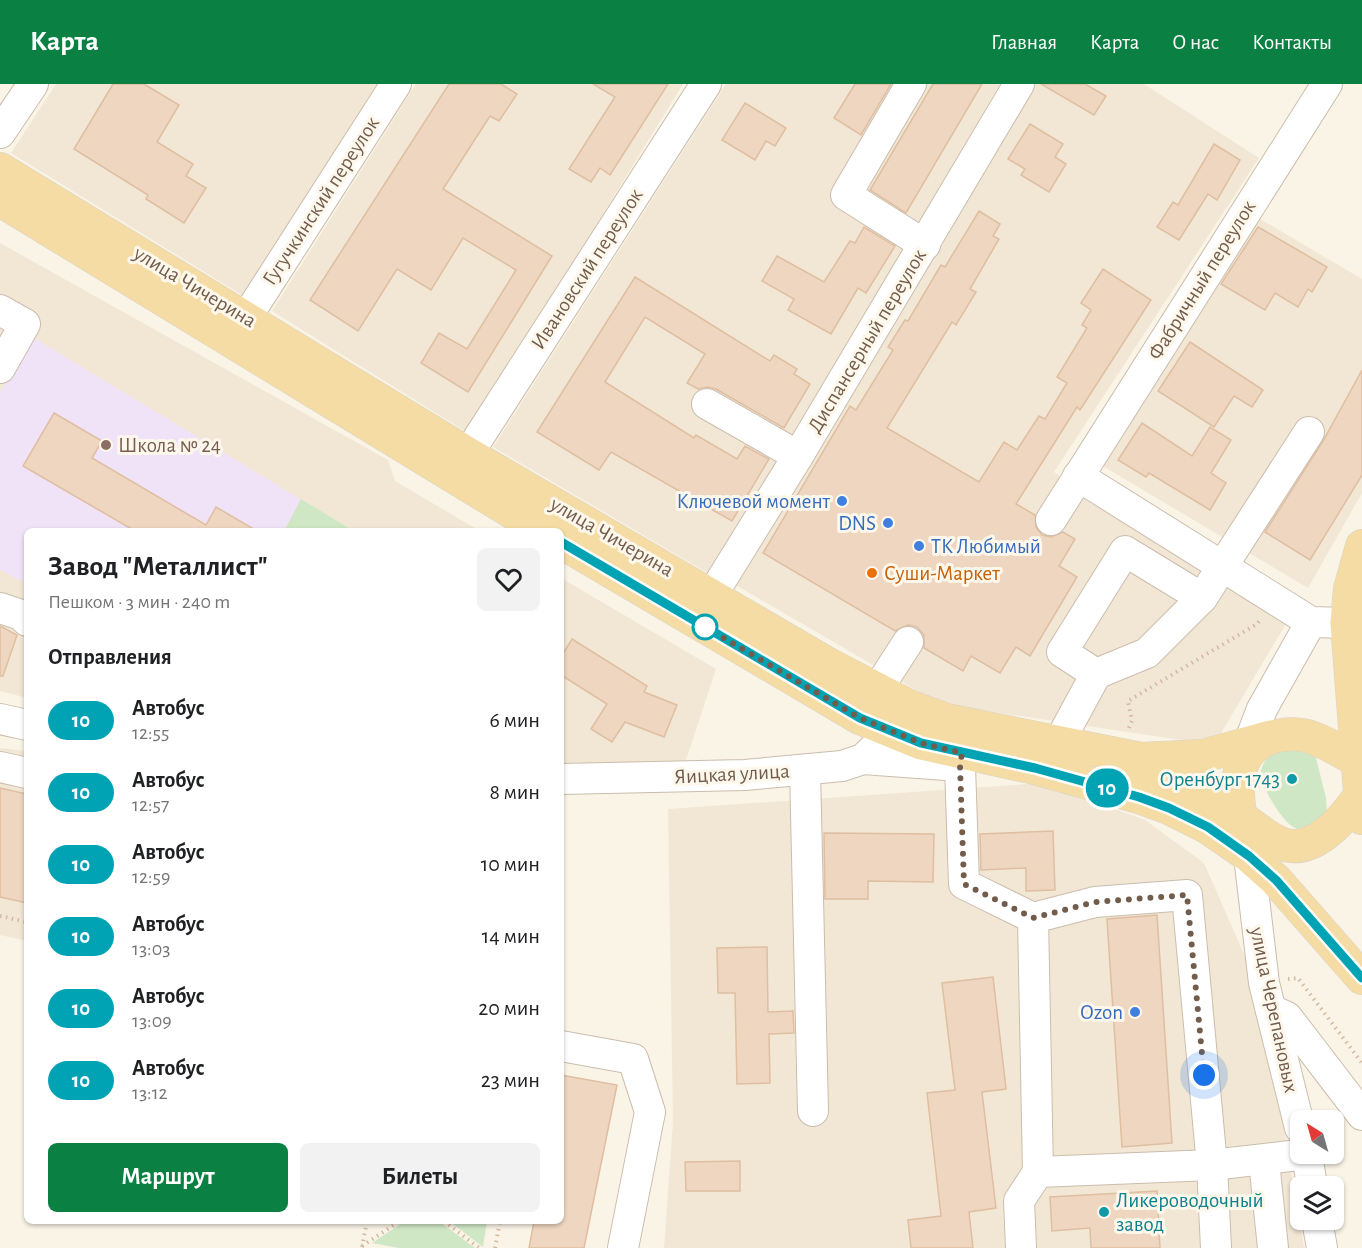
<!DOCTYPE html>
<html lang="ru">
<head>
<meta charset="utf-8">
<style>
	:root { --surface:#fff; --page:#f2f2f2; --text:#202124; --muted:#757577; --accent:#0b8043 }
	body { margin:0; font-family:"Alegreya Sans",sans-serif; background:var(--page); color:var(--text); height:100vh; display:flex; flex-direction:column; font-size:22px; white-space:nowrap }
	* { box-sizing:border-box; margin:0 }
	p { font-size:20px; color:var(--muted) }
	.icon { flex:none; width:33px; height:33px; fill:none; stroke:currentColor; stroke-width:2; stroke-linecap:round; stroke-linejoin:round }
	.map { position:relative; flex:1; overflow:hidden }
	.drawer { position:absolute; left:24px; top:444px; width:540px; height:696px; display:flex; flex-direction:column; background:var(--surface); border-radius:9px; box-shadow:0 2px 4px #0004 }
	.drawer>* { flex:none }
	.badge { padding:0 12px; border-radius:20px; font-size:21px; line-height:39px }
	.needle { width:39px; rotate:323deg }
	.buttons { position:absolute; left:1290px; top:1026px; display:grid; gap:12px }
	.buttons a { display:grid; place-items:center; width:54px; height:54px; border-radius:9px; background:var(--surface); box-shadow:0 2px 4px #0004; font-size:30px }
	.you { position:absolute; width:30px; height:30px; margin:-15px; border:4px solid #fff; border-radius:50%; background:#1a73e8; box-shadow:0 0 0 9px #1a73e833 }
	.map>.badge { position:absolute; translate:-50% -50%; box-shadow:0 0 0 3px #fff }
	h2 { padding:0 24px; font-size:22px; line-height:54px }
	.round { display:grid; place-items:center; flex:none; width:63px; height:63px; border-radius:9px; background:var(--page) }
	.headline { display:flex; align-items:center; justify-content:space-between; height:102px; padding:0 24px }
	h1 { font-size:28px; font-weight:600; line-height:45px }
	.action { display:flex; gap:12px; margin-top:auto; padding:12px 24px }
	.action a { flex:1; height:69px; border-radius:9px; background:var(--accent); color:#fff; font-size:24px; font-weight:600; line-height:69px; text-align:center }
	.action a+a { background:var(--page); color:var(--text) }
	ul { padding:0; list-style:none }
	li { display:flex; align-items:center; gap:18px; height:72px; padding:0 24px }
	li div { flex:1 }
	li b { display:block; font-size:22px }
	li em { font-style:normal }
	li .badge { min-width:66px; font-weight:700; text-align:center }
	header { display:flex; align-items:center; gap:36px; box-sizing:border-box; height:84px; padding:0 30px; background:var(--accent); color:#fff }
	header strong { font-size:28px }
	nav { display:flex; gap:33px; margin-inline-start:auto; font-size:21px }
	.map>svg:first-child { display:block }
	.residential { fill:#f2e7d5 }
	.education { fill:#f1e3f7 }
	.green { fill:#d0e7c6 }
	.building { fill:#eed6c0; stroke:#dfbea1; stroke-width:1.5 }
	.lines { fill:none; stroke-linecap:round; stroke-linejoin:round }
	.minor-casing { stroke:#cbbdad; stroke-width:32 }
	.major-casing { stroke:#d8d2cd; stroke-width:34 }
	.path { stroke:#d3b9a3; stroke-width:4; stroke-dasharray:1.5 4.5; stroke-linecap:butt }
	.minor { stroke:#fff; stroke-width:30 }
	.major { stroke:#f4dca4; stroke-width:33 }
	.line-casing { stroke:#fff; stroke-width:14 }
	.line { stroke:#00a3b4; stroke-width:9 }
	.walk { stroke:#725d4d; stroke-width:6; stroke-dasharray:0 10.8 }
	.education-dot { fill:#8d6e63; stroke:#fef8ec; stroke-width:2 }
	.shop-dot { fill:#3f7fe0; stroke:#fef8ec; stroke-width:2 }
	.food-dot { fill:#e8710a; stroke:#fef8ec; stroke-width:2 }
	.stop-dot { fill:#fff; stroke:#00a3b4; stroke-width:3 }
	.culture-dot { fill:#0f9aa8; stroke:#fef8ec; stroke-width:2 }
	.labels { text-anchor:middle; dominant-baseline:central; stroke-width:6; stroke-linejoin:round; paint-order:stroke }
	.street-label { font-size:21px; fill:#725d4d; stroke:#fef8ec }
	.education-label { font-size:21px; fill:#785e54; stroke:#fef8ec; text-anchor:start }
	.shop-label { font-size:21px; fill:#366cbe; stroke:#fef8ec; text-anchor:end }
	.food-label { font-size:21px; fill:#c56008; stroke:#fef8ec; text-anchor:start }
	.culture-label { font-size:21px; fill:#0d838f; stroke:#fef8ec; text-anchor:end }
</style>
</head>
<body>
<header>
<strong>Карта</strong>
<nav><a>Главная</a><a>Карта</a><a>О нас</a><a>Контакты</a></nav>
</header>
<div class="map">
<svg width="1362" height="1164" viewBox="0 0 1362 1164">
	<rect width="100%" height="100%" fill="#faf4e6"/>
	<g class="residential">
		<polygon points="56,0 377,0 245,213 11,69"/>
		<polygon points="416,0 683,0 468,349 272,227"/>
		<polygon points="726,0 1000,0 711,491 493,363"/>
		<polygon points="1035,0 1144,0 1259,74 1054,388 1290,533 1214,661 940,620 734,500"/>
		<polygon points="1250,129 1362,195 1362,409 1308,504 1101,381"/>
		<polygon points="0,159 388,376 395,397 480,447 27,447 27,614 0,607"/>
		<polygon points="561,494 716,585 683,685 561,682"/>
		<polygon points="0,664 27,667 27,857 0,851"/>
		<polygon points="1043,699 1145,736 1204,779 1251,886 1283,1038 1304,1164 664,1164 673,1038 668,725"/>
	</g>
	<polygon class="education" points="34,254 353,447 27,447 27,500 0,486 0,308"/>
	<g class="green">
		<polygon points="301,415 352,446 352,447 284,447"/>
		<path d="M1277,664l35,5 4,5 10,40 1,16 -10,13c-6,1 -13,3 -19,2 -14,-2 -39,-45 -37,-58 2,-10 9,-17 16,-23z"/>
		<polygon points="405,1137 440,1138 475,1164 399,1164 372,1159"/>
		<polygon points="449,1137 487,1137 483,1163"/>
	</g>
	<g class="building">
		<polygon points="113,0 144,0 179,21 157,58 193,80 186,92 206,104 184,139 146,115 148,111 74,65"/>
		<polygon points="449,0 501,0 517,10 499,37 490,32 443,105 552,172 468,308 421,279 439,249 467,265 516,186 463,154 431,206 397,185 358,247 310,216"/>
		<polygon points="593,0 668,0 610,91 600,84 591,98 569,85 615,13"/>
		<polygon points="855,0 891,0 861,51 834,34"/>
		<polygon points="933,0 982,0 906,129 870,106"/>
		<polygon points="1041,0 1085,0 1106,12 1094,31"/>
		<polygon points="745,19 786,44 775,62 766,57 755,76 722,56"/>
		<polygon points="1030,40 1063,60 1055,73 1066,80 1049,108 1021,91 1025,85 1008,75"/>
		<polygon points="1214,60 1240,76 1217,116 1208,110 1179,156 1157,143 1173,118 1178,121"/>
		<polygon points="979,127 1000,140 993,152 999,155 970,205 976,208 956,241 952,238 887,344 979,398 1004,358 1017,366 1039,332 1045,335 1067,299 1057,293 1087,244 1082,241 1091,226 1081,219 1103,185 1151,216 1080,326 1077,323 1016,420 1035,431 1036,443 1042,451 1051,453 1063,448 1075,455 1059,482 1077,493 1030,572 1016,563 1000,589 971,572 963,587 924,564 924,551 917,543 908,541 895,547 763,469 850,322 856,326 893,266 888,263 905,236 908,237 941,181 945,183"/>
		<polygon points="864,143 895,162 866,209 858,204 831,250 788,226 794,215 762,197 777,172 824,198 850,157 855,159"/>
		<polygon points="1258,143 1327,183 1312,208 1308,205 1298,223 1275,209 1265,226 1221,200"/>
		<polygon points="635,193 770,277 774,271 797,285 794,290 810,300 784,344 716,305 706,303 698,305 687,299 705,270 645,233 605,298 694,354 696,351 737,375 745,362 769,375 732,437 611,368 599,386 537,348"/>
		<polygon points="1190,258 1263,306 1252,323 1234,312 1214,343 1158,307"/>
		<polygon points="1362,286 1362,391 1310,476 1265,448 1323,357"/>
		<polygon points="54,329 102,357 92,374 206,441 216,423 257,447 135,447 23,382"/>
		<polygon points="1142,339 1192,372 1210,343 1231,356 1211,389 1226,399 1210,426 1149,389 1146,393 1118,376"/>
		<polygon points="0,542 17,551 3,592 0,592"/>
		<polygon points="572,555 647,602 644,608 677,621 664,653 625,638 612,658 591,645 607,620 561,591 561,573"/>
		<polygon points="0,704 27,710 27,819 0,813"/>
		<polygon points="1053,747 1055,806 1026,807 1026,784 981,786 980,750"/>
		<polygon points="824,749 934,750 933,798 868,797 868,815 825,815"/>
		<polygon points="1157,831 1172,1059 1122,1063 1107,835"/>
		<polygon points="767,863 768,928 793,927 794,949 769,950 770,999 737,1000 735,909 718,909 717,864"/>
		<polygon points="993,893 1006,1005 982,1008 996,1124 969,1128 973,1164 911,1164 908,1136 941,1132 927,1009 955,1006 942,899"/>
		<polygon points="561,991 617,1001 584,1164 529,1164 534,1137 561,1137"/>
		<polygon points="740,1077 740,1107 686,1107 685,1078"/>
		<polygon points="1157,1107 1160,1164 1091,1164 1090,1144 1052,1147 1050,1113"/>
	</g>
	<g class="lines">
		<g class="minor-casing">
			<g id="minor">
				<polyline points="911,0 846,111 925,161"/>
				<polyline points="0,49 33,0"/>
				<polyline points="0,226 25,240 0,284"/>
				<polyline points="246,234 396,0"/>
				<polyline points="707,320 798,372"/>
				<polyline points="468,370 706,0"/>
				<polyline points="1078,392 1311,538 1347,539"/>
				<polyline points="1051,436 1327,0"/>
				<polyline points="712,511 798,372 1019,0"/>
				<polyline points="0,524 21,531 27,537"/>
				<polyline points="1096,590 1062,568 1125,467 1202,514"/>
				<polyline points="877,606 908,558"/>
				<polyline points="0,635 27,641"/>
				<polyline points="1058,660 1096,590 1147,569 1202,514 1309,348"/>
				<polyline points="962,669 960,682 964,800 1033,834 1038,1088 1019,1117 1021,1164"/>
				<polyline points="863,675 960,682"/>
				<polyline points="1242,677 1262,625 1311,538"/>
				<polyline points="0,683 27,689"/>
				<polyline points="805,686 813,1027"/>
				<polyline points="561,695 745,691 842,682 863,675 891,648"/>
				<polyline points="1249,772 1264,899 1300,1044"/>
				<polyline points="1033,834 1095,818 1187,811 1212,1081 1216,1164"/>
				<polyline points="1271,926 1287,933 1362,1031"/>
				<polyline points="561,962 633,975 650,1028 623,1164"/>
				<polyline points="1264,1077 1273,1164"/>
				<polyline points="1038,1088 1212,1081 1307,1070 1312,1102"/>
				<polyline points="1317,1136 1322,1164"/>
			</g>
		</g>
		<g class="major-casing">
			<g id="major">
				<polyline points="0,85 468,370 828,580 911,623 946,636 1141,675 1203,672 1271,653"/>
				<polyline points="0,116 543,447"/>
				<polyline points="561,458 860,634 921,659 1035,684 1139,713 1169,724 1207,743 1249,772 1276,796 1362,894"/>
				<polyline points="1362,462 1350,505 1347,539 1362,734"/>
				<path d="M1144,692c31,9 62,21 90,37 16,9 29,23 46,30 31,14 63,-23 78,-45"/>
				<path d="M1244,749c-9,-37 -15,-85 33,-97 13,-3 28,-2 41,4 13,5 25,13 37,19"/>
			</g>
		</g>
		<g class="path">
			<polyline points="1129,644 1132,637 1128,617 1257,540 1260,536"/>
			<polyline points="0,832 27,838"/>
			<polyline points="1288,895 1298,894 1362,979"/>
			<polyline points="444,1137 479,1164"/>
			<polyline points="362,1162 400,1137"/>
			<polyline points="362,1163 367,1137"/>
			<polyline points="495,1164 500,1137"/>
		</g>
		<use href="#minor" class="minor"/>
		<use href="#major" class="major"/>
	</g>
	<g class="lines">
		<g class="line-casing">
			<polyline id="line" points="561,458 860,634 921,659 1035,684 1139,713 1169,724 1208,743 1249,772 1276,796 1362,894"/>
		</g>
		<use href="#line" class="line"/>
		<polyline class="walk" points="705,543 860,634 921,659 962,669 960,682 964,800 1033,834 1095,818 1187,811 1204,991"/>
	</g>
	<circle class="education-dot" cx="106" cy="361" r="6"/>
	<g class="shop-dot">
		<circle cx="842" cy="417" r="6"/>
		<circle cx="888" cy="439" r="6"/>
		<circle cx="919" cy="462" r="6"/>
		<circle cx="1135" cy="928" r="6"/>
	</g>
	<circle class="food-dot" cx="872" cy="489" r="6"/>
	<circle class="stop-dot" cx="705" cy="543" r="12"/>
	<g class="culture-dot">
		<circle cx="1292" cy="695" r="6"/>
		<circle cx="1104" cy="1128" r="6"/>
	</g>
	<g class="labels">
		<g class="street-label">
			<text transform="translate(321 117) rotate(-57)">Гугучкинский переулок</text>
			<text transform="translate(587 185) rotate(-57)">Ивановский переулок</text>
			<text transform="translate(1202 196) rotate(-58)">Фабричный переулок</text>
			<text transform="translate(195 203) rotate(31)">улица Чичерина</text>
			<text transform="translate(867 257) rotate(-59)">Диспансерный переулок</text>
			<text transform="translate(612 453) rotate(30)">улица Чичерина</text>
			<text transform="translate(732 690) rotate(-3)">Яицкая улица</text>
			<text transform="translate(1274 926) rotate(78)">улица Черепановых</text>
		</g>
		<g class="education-label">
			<text x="118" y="361">Школа № 24</text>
		</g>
		<g class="shop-label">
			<text x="830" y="417">Ключевой момент</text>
			<text x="876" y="439">DNS</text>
			<text x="931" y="462" text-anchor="start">ТК Любимый</text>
			<text x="1123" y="928">Ozon</text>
		</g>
		<g class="food-label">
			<text x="884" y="489">Суши-Маркет</text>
		</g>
		<g class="culture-label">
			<text x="1280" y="695">Оренбург 1743</text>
			<text x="1116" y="1116" text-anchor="start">Ликероводочный<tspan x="1116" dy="24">завод</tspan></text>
		</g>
	</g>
</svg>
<div class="buttons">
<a><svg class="needle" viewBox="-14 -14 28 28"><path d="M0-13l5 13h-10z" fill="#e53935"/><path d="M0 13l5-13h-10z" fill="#757577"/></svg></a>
<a><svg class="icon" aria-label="layers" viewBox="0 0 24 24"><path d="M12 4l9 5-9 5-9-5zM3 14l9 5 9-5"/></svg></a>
</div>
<div class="you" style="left:1204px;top:991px"></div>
<b class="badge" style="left:1107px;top:704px;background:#00a3b4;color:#fff">10</b>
<section class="drawer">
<div class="headline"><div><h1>Завод &quot;Металлист&quot;</h1><p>Пешком · 3 мин · 240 m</p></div><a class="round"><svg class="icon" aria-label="heart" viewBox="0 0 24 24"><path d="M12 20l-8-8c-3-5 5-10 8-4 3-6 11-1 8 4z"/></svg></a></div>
<h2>Отправления</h2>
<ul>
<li><span class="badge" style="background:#00a3b4;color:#fff">10</span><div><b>Автобус</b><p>12:55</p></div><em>6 мин</em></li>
<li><span class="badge" style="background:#00a3b4;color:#fff">10</span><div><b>Автобус</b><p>12:57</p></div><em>8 мин</em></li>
<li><span class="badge" style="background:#00a3b4;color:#fff">10</span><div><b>Автобус</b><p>12:59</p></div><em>10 мин</em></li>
<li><span class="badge" style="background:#00a3b4;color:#fff">10</span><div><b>Автобус</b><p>13:03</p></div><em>14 мин</em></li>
<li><span class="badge" style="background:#00a3b4;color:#fff">10</span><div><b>Автобус</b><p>13:09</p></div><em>20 мин</em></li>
<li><span class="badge" style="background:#00a3b4;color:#fff">10</span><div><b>Автобус</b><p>13:12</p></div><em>23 мин</em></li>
</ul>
<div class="action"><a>Маршрут</a><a>Билеты</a></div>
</section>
</div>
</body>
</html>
